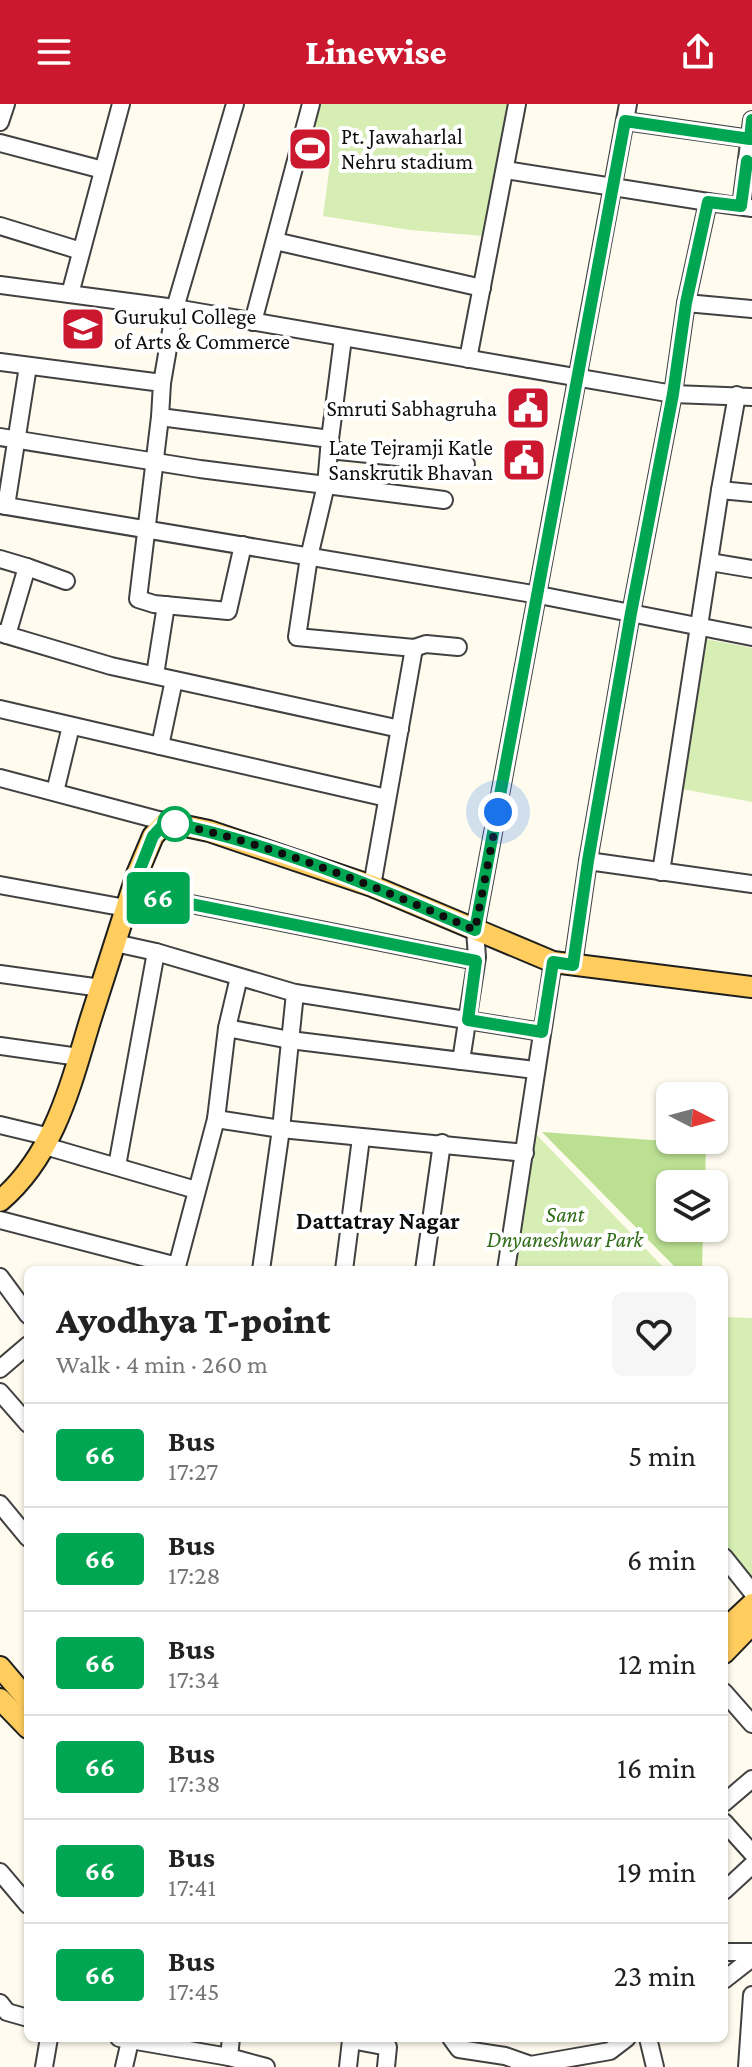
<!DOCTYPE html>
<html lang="en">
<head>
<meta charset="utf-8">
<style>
	:root { --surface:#fff; --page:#f6f6f6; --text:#222; --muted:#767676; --line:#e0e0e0; --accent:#cb182e }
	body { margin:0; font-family:"Crimson Pro",serif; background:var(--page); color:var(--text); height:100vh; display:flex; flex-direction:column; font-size:30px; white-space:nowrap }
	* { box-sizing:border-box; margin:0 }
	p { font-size:26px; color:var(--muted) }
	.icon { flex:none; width:44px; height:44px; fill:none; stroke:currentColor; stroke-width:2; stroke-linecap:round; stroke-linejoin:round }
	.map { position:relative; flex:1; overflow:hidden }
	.details { position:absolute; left:24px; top:1162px; width:704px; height:776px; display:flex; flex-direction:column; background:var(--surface); border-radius:12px; box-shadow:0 2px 6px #0004 }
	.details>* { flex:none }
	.badge { padding:0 16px; border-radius:6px; font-size:28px; line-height:52px }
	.needle { width:52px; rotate:96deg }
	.fabs { position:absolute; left:656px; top:978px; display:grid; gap:16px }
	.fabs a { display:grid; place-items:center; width:72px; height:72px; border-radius:12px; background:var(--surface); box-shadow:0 2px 6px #0004; font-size:40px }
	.you { position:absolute; width:40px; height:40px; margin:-20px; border:6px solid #fff; border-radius:50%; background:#1a73e8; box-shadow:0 0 0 12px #1a73e833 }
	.map>.badge { position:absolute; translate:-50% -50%; box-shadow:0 0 0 4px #fff }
	.round { display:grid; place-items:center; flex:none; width:84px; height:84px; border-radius:12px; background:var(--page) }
	.headline { display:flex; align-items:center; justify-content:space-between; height:136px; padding:0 32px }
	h1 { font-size:38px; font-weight:800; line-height:60px }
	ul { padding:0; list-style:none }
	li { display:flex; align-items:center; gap:24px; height:104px; padding:0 32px; border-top:2px solid var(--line) }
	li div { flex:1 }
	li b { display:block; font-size:30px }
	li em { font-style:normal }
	li .badge { min-width:88px; font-weight:700; text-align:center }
	header { display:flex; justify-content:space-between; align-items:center; height:104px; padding:0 32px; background:var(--accent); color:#fff; font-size:36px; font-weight:800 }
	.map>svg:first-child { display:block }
	.green { fill:#d6eeb4 }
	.forest { fill:#bbe092 }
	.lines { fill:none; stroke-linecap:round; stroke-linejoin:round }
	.minor-casing { stroke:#414141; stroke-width:20 }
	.major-casing { stroke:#1f1f1f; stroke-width:24 }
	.minor { stroke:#fff; stroke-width:16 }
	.major { stroke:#ffcc5e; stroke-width:20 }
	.line-casing { stroke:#fff; stroke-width:18 }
	.line { stroke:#00a651; stroke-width:12 }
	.walk { stroke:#0e0e0e; stroke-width:8; stroke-dasharray:0 14.4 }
	.stop-dot { fill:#fff; stroke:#00a651; stroke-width:4 }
	.labels { text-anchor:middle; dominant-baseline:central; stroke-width:8; stroke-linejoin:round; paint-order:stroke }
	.poi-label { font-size:22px; fill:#0e0e0e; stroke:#fff; text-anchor:start }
	.park-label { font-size:22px; font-style:italic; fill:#2f6c17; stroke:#fff }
	.neighbourhood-label { font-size:24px; font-weight:bold; fill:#0e0e0e; stroke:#fff }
</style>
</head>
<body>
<header><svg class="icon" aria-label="menu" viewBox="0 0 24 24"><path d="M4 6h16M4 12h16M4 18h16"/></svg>Linewise<svg class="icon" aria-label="share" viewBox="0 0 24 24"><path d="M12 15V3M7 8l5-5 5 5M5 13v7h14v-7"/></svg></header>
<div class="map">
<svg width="752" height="1963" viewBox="0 0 752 1963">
	<rect width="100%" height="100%" fill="#fffbee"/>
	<g class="green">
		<polygon points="319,0 512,0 483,132 410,126 323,112 331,53 304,53"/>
		<polygon points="705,535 752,544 752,698 677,684"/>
		<polygon points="534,1028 666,1166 516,1166"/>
		<polygon points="724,1213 752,1214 752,1475 724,1443"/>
	</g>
	<polygon class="forest" points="542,1028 706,1040 705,1080 670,1080 670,1124 703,1124 702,1166 678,1166"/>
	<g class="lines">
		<g class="minor-casing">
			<g id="minor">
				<polyline points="625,17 752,35"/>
				<polyline points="0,18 6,0"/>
				<polyline points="0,39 103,66"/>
				<polyline points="505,66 708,98 686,199"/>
				<polyline points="708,98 752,104"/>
				<polyline points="741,102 752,16"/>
				<polyline points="0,122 81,147"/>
				<polyline points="275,137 482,184"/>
				<polyline points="0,181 175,204 673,290 752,293"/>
				<polyline points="70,190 121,0"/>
				<polyline points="253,218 311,0"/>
				<polyline points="468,255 517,0"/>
				<polyline points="0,258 162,279 160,313 330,335 326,381 309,453 297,533 414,544 372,782"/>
				<polyline points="162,279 175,204 235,0"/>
				<polyline points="160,313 138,495 154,500 228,507 243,441"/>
				<polyline points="0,333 200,365 444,396"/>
				<polyline points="330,335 343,234"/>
				<polyline points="329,346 466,360"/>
				<polyline points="720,386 737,291"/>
				<polyline points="0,401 539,491 752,533"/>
				<polyline points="6,402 28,262"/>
				<polyline points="0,455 27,463 7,531"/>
				<polyline points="710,458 752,465"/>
				<polyline points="27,463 66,477"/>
				<polyline points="0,529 111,562 400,625"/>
				<polyline points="414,544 426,540 458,543"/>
				<polyline points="155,571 166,501"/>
				<polyline points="174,576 160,642 387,694"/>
				<polyline points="0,605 160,642"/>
				<polyline points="0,674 166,718"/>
				<polyline points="55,688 71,622"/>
				<polyline points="588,757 631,509 673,290 686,199 752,205"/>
				<polyline points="661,768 720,386 752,389"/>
				<polyline points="0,781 126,804"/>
				<polyline points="131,788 476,857"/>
				<polyline points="115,839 156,848 295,889 542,928"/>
				<polyline points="573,861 588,757 752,780"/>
				<polyline points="0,870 101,884"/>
				<polyline points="227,924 239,873"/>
				<polyline points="0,942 79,953"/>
				<polyline points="461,957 477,853 475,826 628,0"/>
				<polyline points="216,1015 281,1025 525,1049"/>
				<polyline points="0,1021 50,1033"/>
				<polyline points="45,1042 196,1086"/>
				<polyline points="117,1062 156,848"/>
				<polyline points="0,1116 177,1162"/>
				<polyline points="176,1166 216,1015 227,924 290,936 535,966"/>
				<polyline points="261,1166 281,1025 295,889"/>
				<polyline points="344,1166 361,1034"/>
				<polyline points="424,1166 442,1039"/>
				<polyline points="506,1166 553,858"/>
				<polyline points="0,1173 28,1211"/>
				<polyline points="0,1265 28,1241"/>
				<polyline points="0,1288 28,1320"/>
				<polyline points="0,1400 28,1434"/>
				<polyline points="724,1453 752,1488"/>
				<polyline points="724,1588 752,1620"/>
				<polyline points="724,1699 752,1675"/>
				<polyline points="724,1718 752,1749"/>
				<polyline points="0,1768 28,1801"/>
				<polyline points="724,1787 752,1761"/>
				<polyline points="724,1848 752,1848"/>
				<polyline points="724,1876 752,1854"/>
				<polyline points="0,1899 7,1908 28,1914"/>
				<polyline points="119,1934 229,1953"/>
				<polyline points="231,1934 229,1953 266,1963"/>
				<polyline points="350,1934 351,1936 388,1943 386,1963"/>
				<polyline points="451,1934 459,1945 505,1952 528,1960"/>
				<polyline points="648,1934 655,1963"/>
				<polyline points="44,1963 49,1934"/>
				<polyline points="124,1963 130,1937"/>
				<polyline points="348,1963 351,1936"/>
				<polyline points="519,1963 610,1947 627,1934"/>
				<polyline points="747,1963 752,1891"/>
			</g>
		</g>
		<g class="major-casing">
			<g id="major">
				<path d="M0,1097c54,-46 70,-114 90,-180 16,-49 31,-98 47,-147l16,-38 13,-14 43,9 163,55 181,76 199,25"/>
				<polyline points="724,1526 752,1500"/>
				<polyline points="724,1549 752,1520"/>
				<polyline points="0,1563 28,1596"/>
				<polyline points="0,1595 28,1624"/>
			</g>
		</g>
		<use href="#minor" class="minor"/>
		<use href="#major" class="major"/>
	</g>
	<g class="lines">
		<g class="line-casing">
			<path id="line" d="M747,57l-6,45 -33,-4 -22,101 -13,91 -42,219 -43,248 -15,104 -20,-3 -11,70 -74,-12 8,-59 -345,-69 22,-56 13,-14c105,21 211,65 309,108l150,-809 125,18 2,-19"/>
		</g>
		<use href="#line" class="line"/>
		<path class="walk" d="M175,720l-9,-2c105,21 211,65 309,108l23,-118"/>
	</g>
	<defs>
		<g id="stadium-square" transform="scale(2.3)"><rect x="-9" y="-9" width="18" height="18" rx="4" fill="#cb182e" stroke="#fff"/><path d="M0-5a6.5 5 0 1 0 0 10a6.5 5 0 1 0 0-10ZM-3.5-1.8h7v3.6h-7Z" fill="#fff"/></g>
		<g id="university-square" transform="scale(2.3)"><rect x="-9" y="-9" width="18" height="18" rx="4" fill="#cb182e" stroke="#fff"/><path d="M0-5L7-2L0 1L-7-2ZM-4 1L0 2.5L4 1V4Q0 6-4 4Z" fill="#fff"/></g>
		<g id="civic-square" transform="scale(2.3)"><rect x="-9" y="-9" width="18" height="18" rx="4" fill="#cb182e" stroke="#fff"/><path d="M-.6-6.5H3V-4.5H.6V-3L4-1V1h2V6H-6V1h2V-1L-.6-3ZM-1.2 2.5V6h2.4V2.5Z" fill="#fff"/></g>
	</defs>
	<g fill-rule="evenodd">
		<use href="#stadium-square" x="310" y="45"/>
		<use href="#university-square" x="83" y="225"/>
		<use href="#civic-square" x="528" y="304"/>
		<use href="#civic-square" x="524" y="356"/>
	</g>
	<circle class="stop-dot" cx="175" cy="720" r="16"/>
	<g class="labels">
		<g class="poi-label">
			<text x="341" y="32">Pt. Jawaharlal<tspan x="341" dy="25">Nehru stadium</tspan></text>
			<text x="114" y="212">Gurukul College<tspan x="114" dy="25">of Arts &amp; Commerce</tspan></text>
			<text x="497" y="304" text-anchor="end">Smruti Sabhagruha</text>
			<text x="493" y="343" text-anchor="end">Late Tejramji Katle<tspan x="493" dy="25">Sanskrutik Bhavan</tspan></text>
		</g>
		<g class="park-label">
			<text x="565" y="1110">Sant<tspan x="565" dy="25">Dnyaneshwar Park</tspan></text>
		</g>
		<g class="neighbourhood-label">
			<text x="378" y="1116">Dattatray Nagar</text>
		</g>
	</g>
</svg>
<div class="fabs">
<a><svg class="needle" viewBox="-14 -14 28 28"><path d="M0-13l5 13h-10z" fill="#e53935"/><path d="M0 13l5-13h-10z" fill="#767676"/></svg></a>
<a><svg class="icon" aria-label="layers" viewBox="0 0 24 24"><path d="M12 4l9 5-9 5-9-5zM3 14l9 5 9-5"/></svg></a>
</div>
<div class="you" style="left:498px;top:708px"></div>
<b class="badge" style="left:158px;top:794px;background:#00a651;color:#fff">66</b>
<section class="details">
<div class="headline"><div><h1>Ayodhya T-point</h1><p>Walk · 4 min · 260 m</p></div><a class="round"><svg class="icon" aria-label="heart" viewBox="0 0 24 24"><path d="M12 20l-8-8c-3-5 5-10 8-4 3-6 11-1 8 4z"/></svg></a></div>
<ul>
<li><span class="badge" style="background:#00a651;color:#fff">66</span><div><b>Bus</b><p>17:27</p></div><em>5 min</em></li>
<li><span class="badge" style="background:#00a651;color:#fff">66</span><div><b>Bus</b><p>17:28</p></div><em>6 min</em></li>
<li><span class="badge" style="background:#00a651;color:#fff">66</span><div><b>Bus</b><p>17:34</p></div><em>12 min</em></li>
<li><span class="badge" style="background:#00a651;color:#fff">66</span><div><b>Bus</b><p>17:38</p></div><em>16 min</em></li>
<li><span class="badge" style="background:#00a651;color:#fff">66</span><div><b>Bus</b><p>17:41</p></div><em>19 min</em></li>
<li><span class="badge" style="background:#00a651;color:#fff">66</span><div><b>Bus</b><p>17:45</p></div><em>23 min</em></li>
</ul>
</section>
</div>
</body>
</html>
